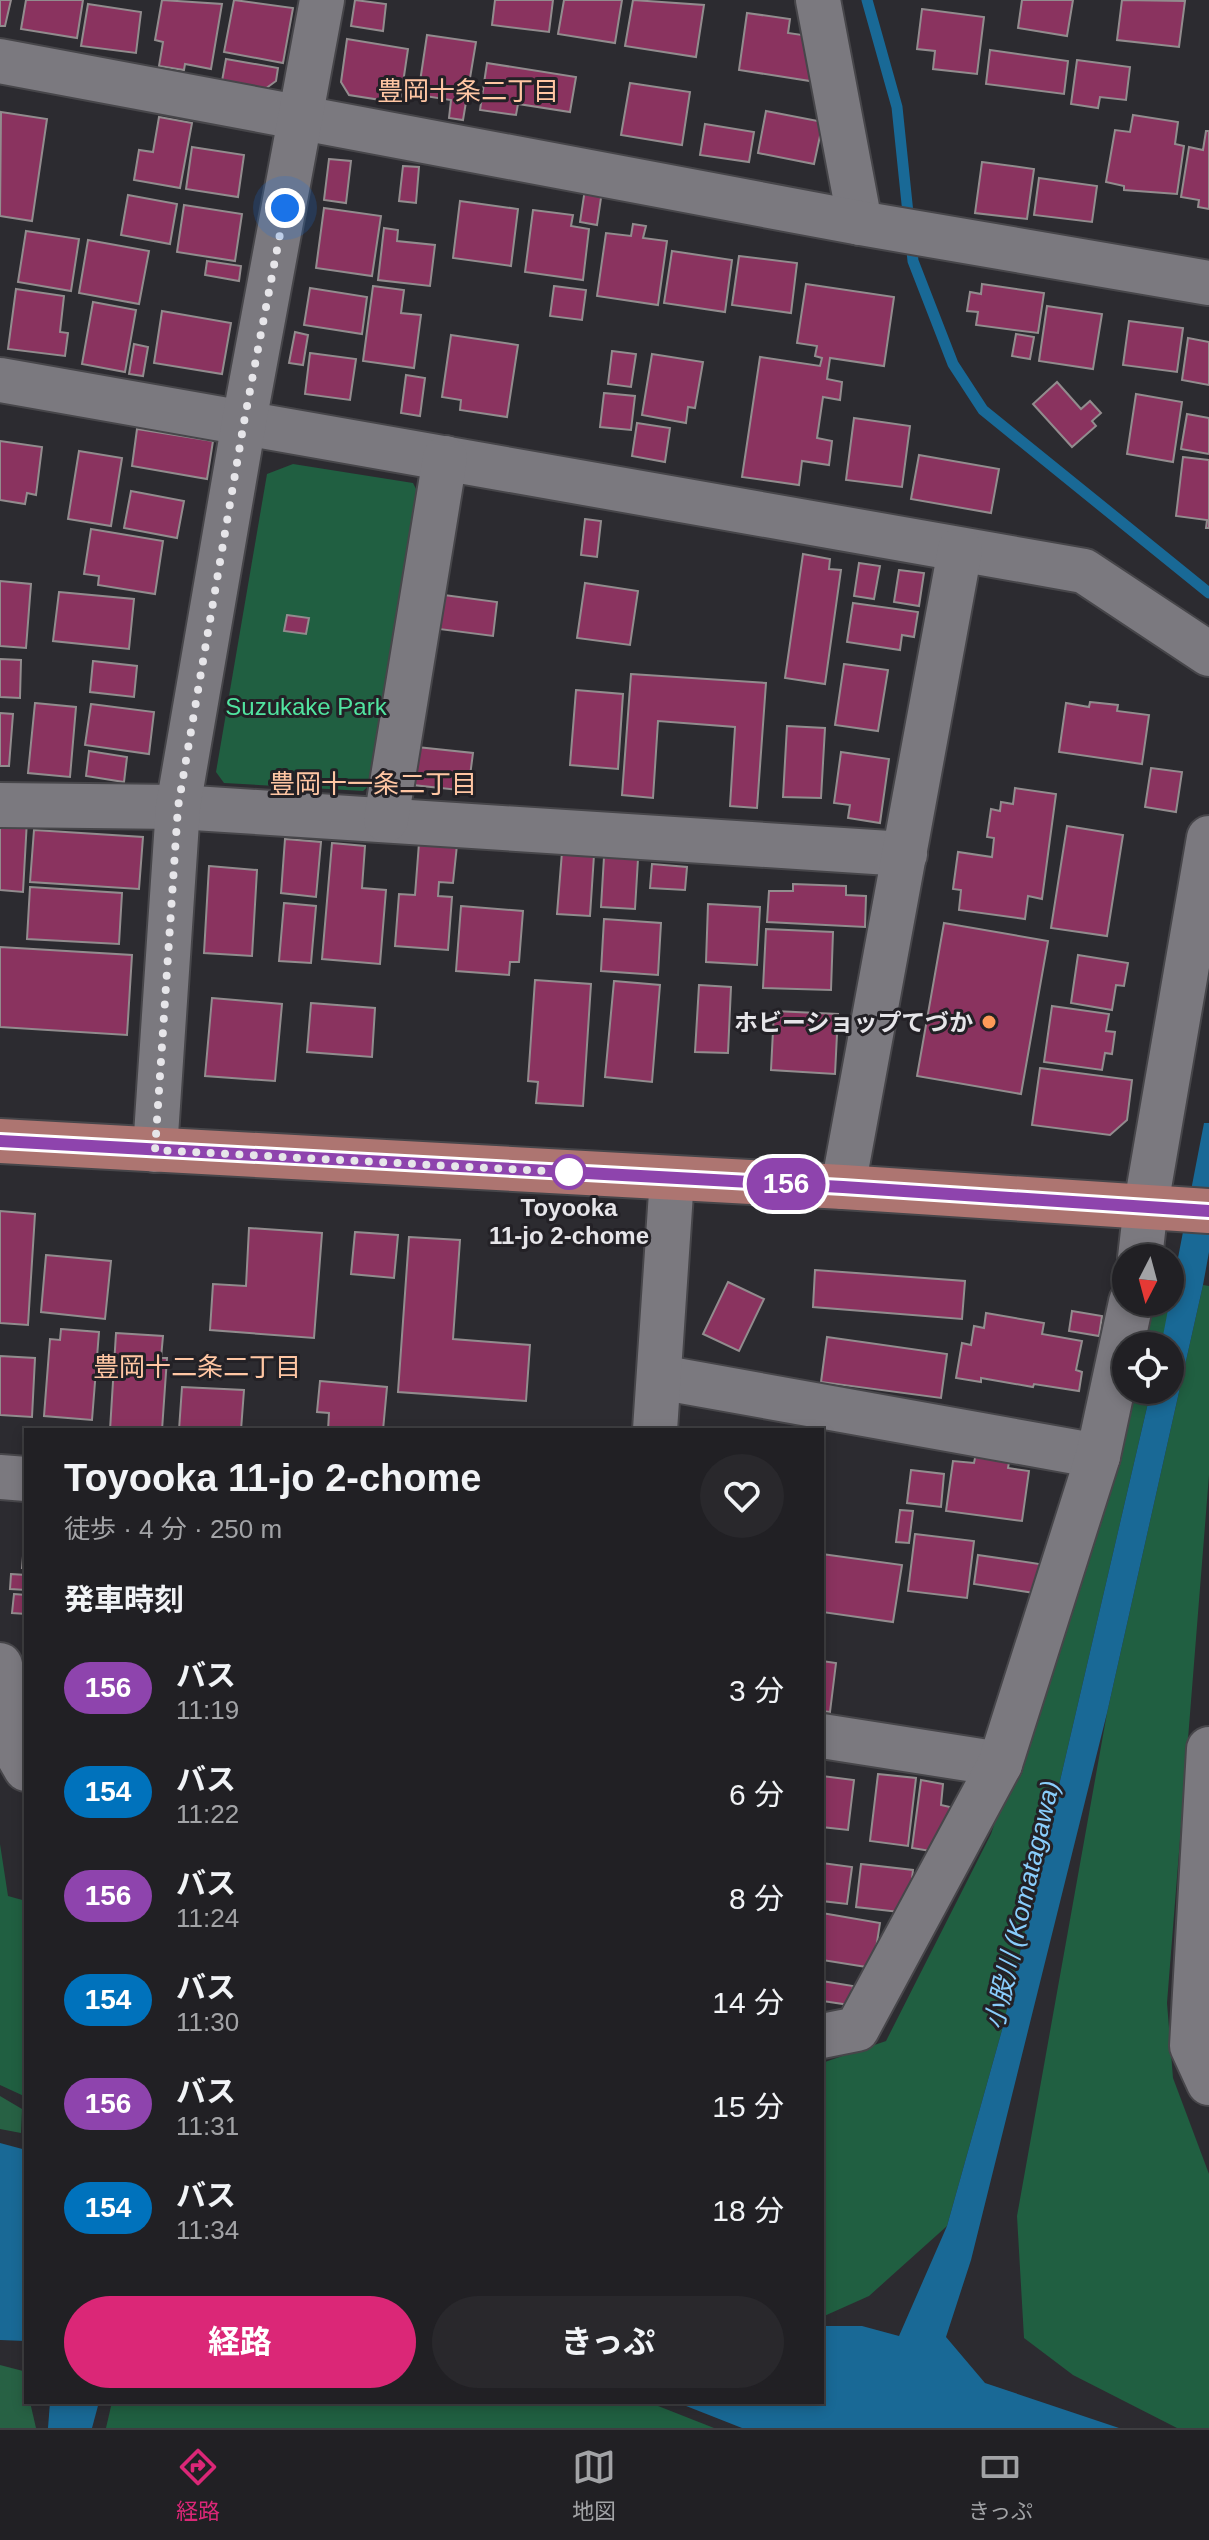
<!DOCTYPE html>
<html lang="ja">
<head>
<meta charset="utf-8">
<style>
	:root { --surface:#212024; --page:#29282c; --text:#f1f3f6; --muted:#a2a3a6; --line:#3e3e41; --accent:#db2777 }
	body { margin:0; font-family:Helvetica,"Noto Sans JP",sans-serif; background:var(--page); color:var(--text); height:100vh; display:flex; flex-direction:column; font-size:30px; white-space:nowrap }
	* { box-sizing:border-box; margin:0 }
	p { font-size:26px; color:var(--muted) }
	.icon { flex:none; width:44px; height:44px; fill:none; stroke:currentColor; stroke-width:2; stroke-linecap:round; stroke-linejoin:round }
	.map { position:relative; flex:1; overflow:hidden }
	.sheet { position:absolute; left:24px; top:1428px; width:800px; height:976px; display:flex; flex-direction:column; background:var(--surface); border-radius:0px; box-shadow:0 4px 12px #0003,0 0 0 2px var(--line) }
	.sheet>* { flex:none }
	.badge { padding:0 16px; border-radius:26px; font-size:28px; line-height:52px }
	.needle { width:52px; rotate:186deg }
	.fabs { position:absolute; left:1112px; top:1244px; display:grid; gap:16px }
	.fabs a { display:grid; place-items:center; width:72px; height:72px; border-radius:50%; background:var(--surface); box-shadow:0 4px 12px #0003,0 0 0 2px var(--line); font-size:40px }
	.you { position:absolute; width:40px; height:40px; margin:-20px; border:6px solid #fff; border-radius:50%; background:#1a73e8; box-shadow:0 0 0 12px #1a73e833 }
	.map>.badge { position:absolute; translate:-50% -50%; box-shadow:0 0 0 4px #fff }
	h2 { padding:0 40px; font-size:30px; line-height:72px }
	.round { display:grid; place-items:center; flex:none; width:84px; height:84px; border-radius:42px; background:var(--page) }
	.overview { display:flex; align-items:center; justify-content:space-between; height:136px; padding:0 40px }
	h1 { font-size:38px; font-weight:700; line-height:60px }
	.primary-button { display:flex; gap:16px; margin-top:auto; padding:16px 40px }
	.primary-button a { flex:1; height:92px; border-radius:48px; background:var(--accent); color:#fff; font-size:32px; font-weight:700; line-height:92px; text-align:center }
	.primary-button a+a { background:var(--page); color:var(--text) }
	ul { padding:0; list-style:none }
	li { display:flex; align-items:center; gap:24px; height:104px; padding:0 40px }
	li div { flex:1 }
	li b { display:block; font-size:30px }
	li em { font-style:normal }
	li .badge { min-width:88px; font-weight:700; text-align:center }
	.dock { display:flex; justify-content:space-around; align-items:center; height:112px; border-top:2px solid var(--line); background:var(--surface); font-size:22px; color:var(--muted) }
	.dock a { display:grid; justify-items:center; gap:4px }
	.dock .active { color:var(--accent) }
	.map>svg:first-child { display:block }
	.green { fill:#205f41 }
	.forest { fill:#276144 }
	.water { fill:#196996 }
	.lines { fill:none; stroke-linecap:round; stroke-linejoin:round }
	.stream { stroke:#196996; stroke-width:11 }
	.building { fill:#8a335f; stroke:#928c8e; stroke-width:2 }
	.minor-casing { stroke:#47464a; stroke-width:48 }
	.tertiary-casing { stroke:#47464a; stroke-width:48 }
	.primary-casing { stroke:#47464a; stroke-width:48 }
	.minor { stroke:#7b797f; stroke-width:44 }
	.tertiary { stroke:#7b797f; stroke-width:44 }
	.primary { stroke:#ad7571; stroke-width:44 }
	.line-casing { stroke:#fff; stroke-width:18 }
	.line { stroke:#8e44ad; stroke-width:12 }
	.walk { stroke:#e6e5e9; stroke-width:8; stroke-dasharray:0 14.4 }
	.poi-dot { fill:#fe9b58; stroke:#232126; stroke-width:3 }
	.stop-dot { fill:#fff; stroke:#8e44ad; stroke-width:4 }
	.labels { text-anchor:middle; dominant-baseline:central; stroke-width:6; stroke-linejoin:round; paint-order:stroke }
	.park-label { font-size:24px; fill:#51e4a0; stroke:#232126 }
	.poi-label { font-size:24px; font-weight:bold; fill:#e6e5e9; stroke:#232126; text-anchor:end }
	.stop-label { font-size:24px; font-weight:bold; fill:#e6e5e9; stroke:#232126 }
	.neighbourhood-label { font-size:26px; fill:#ffc6a3; stroke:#232126 }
	.water-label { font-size:26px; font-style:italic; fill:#89cdfc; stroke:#232126 }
</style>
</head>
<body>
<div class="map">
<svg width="1209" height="2428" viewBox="0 0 1209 2428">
	<rect width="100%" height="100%" fill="#2c2b30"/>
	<g class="green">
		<polygon points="293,464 413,483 419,495 372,783 363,791 224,783 216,772 267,474"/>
		<polygon points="1170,1278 1177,1278 1161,1346 1142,1346 1154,1302 1170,1302"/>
		<polygon points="1203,1285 1209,1286 1209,1475 1167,2003 1173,2078 1209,2174 1209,2428 1177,2428 1073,2375 1024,2338 1017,2216 1107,1713"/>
		<polygon points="1130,1390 1151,1390 1002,2030 947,2226 869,2296 822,2317 822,2063 886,2041 991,1834 1074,1589"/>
		<polygon points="0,1844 8,1896 26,1901 26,2097 0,2085"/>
		<polygon points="112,2402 648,2402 714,2428 106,2428"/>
	</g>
	<g class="forest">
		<polygon points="0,2096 22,2109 21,2133 0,2129"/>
		<polygon points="0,2365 23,2371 26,2402 30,2402 36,2428 0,2428"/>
	</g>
	<g class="water">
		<polygon points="1204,1123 1209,1123 1209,1252 1203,1285 1107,1713 971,2260 946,2337 985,2383 1119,2428 742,2428 676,2402 822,2402 822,2326 862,2326 899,2336 947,2226 1002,2030 1151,1390 1170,1390 1170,1346 1161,1346"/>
		<polygon points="0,2143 26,2150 26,2341 0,2340"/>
		<polygon points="50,2402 99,2402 92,2428 48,2428"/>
	</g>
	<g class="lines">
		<g class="stream">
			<polyline points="867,0 897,107 909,223"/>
			<polyline points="911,240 913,261 953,364 983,410 1209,593"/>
		</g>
	</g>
	<g class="building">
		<polygon points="0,0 11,0 5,26 0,26"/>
		<polygon points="26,0 83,0 77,38 21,29"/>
		<polygon points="162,0 222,4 211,69 185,64 184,70 159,66 163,42 155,40"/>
		<polygon points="234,0 293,8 283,63 224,52"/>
		<polygon points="355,0 386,4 383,31 351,26"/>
		<polygon points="495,0 553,0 549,32 492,25"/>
		<polygon points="564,0 622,0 615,43 558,34"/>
		<polygon points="633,0 704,5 696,57 625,46"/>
		<polygon points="1022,0 1073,0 1067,36 1018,28"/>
		<polygon points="1122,0 1185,1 1179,47 1117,40"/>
		<polygon points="88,4 141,12 136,53 81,46"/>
		<polygon points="922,9 984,17 977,74 933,69 935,51 917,49"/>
		<polygon points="747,13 790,19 788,33 816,37 810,81 739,70"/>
		<polygon points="427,35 476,42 463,120 449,118 451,100 418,95"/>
		<polygon points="347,39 408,49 400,103 349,95 341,82"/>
		<polygon points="990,50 1068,61 1064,94 986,84"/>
		<polygon points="226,59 278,68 276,81 265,89 222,81"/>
		<polygon points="1077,60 1130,67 1126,100 1100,97 1098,108 1071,104"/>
		<polygon points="487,63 576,77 570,112 518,104 516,115 480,110"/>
		<polygon points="630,83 690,92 682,145 621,135"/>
		<polygon points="766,111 823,122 814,164 758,153"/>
		<polygon points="1,112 47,119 32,221 0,216"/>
		<polygon points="1133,115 1178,122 1175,144 1184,146 1177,194 1124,190 1124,186 1106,182 1115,130 1130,132"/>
		<polygon points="159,117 192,123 180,188 134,180 139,150 153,152"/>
		<polygon points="705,124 754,132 749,162 700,155"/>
		<polygon points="1206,131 1209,131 1209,209 1198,207 1199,200 1181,197 1189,147 1203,150"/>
		<polygon points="192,147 244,155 238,197 186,189"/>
		<polygon points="329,159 351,161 346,203 324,200"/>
		<polygon points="982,162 1034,169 1027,219 975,213"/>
		<polygon points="403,166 419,167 416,203 399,201"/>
		<polygon points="1039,178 1097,186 1092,222 1034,215"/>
		<polygon points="585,189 602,191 597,225 580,222"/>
		<polygon points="128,195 177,204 170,244 121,235"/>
		<polygon points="460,201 518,209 511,266 453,258"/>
		<polygon points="184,205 242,214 235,261 177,252"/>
		<polygon points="324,208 381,216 372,276 316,268"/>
		<polygon points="533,210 573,215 571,226 589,229 583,280 525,272"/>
		<polygon points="633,224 646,226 643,238 667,241 658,305 597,296 606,233 631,236"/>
		<polygon points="384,228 398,230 397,241 435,245 430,286 378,280"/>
		<polygon points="26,231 79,239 71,291 18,282"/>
		<polygon points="88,240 149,251 139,304 79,293"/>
		<polygon points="672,251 732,260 725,312 664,303"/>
		<polygon points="739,256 797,263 791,313 732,305"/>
		<polygon points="207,261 241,266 239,281 205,275"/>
		<polygon points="806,284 894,297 884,366 830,358 827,379 842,382 840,400 823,397 817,438 832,441 829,465 802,461 799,485 742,477 760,357 820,366 822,358 815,356 817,346 797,343"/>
		<polygon points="982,284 1044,293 1038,333 976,325 978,312 967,311 970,292 981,294"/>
		<polygon points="373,286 404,290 401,313 421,315 414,368 363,361"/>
		<polygon points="554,286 586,290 582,320 550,316"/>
		<polygon points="310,288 367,297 362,334 304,325"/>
		<polygon points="16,289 64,296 60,332 68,333 65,356 8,349"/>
		<polygon points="93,302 136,310 125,372 82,364"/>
		<polygon points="1047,306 1102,314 1093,369 1039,361"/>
		<polygon points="162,311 231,323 222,374 154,363"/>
		<polygon points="1129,321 1183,328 1177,372 1123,365"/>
		<polygon points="295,332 308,335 303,365 289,363"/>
		<polygon points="1016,334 1034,337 1030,359 1012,356"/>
		<polygon points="451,335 518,345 507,417 460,410 461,400 442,397"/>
		<polygon points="1188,338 1209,342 1209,385 1182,380"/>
		<polygon points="134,344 148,347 143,376 129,374"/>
		<polygon points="612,351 636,354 631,387 608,384"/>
		<polygon points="310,353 356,359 350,400 305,394"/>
		<polygon points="652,354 703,362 695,408 688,407 686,423 642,415"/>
		<polygon points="406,375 425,378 420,416 401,413"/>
		<polygon points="1057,382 1081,409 1090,401 1101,413 1092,421 1096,426 1072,447 1033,404"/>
		<polygon points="604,393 635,396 631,430 600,427"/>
		<polygon points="1136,394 1182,402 1173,462 1127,454"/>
		<polygon points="1187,414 1209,418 1209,454 1181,449"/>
		<polygon points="854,418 910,426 902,487 846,480"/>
		<polygon points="637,423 670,428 665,462 632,456"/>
		<polygon points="137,429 213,441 207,479 132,466"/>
		<polygon points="0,441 42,447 36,495 27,493 25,504 0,500"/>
		<polygon points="79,451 122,458 111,526 68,519"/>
		<polygon points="919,455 999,469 991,513 911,499"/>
		<polygon points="1183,457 1209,460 1209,528 1206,528 1207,520 1176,516"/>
		<polygon points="131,491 184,501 177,538 124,528"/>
		<polygon points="585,519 601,521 597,557 581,555"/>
		<polygon points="91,529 163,541 155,594 98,585 99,576 84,574"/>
		<polygon points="803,554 830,559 829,569 841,570 825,684 785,678"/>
		<polygon points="859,563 880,566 874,599 854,596"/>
		<polygon points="899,570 924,573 919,606 894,602"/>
		<polygon points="0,581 31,584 26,648 0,646"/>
		<polygon points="585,583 638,591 630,645 577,638"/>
		<polygon points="59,592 134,599 129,649 53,641"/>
		<polygon points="444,595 497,602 493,636 439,629"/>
		<polygon points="853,603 918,612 914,637 902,635 900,650 847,642"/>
		<polygon points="287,615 309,618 306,634 284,631"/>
		<polygon points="0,659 21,660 20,698 0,697"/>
		<polygon points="93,661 137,666 134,697 90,692"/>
		<polygon points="844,664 888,670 878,731 835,725"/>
		<polygon points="631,674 766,683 757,808 730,806 735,727 658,721 653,798 622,795"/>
		<polygon points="576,690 623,694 618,769 570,765"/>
		<polygon points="1090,702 1118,705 1117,711 1149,715 1142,764 1059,752 1066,703 1089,707"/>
		<polygon points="35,703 76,707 70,777 28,773"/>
		<polygon points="91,704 154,712 149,754 85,745"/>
		<polygon points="0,713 13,714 9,766 0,766"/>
		<polygon points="787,726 825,728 821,798 783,797"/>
		<polygon points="417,747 473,753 468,791 413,785"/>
		<polygon points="89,751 127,757 124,782 86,776"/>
		<polygon points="841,752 889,759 880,823 848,818 850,805 834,803"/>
		<polygon points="1151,768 1182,772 1176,812 1145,807"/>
		<polygon points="1015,788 1056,794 1042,899 1028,896 1025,919 959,910 961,890 953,889 958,852 992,857 994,838 987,837 991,809 1000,811 1001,802 1013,804"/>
		<polygon points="0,819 27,820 23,892 0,890"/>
		<polygon points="1067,826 1123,835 1107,936 1051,928"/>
		<polygon points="34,830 143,837 139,889 30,882"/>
		<polygon points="285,839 321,842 316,897 281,893"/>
		<polygon points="332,843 365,846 362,888 386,890 380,964 322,959"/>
		<polygon points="419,843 457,845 453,883 439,882 438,896 452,897 448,950 395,946 399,894 415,895"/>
		<polygon points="562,852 594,855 590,916 557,914"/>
		<polygon points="604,857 638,859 635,909 601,907"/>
		<polygon points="652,864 687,867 685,890 650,888"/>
		<polygon points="209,866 257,870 252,956 204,953"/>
		<polygon points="793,884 846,886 846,895 866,896 865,927 767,922 769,891 793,891"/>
		<polygon points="30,887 122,893 119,944 27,939"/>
		<polygon points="284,903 316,906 311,963 279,961"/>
		<polygon points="708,904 760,907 757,965 706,962"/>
		<polygon points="461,906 523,911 519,962 510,962 509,975 456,971"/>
		<polygon points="604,919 661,923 658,975 601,971"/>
		<polygon points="944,923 1048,941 1021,1094 917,1076"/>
		<polygon points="766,929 833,932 831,990 763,988"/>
		<polygon points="0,947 132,955 127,1035 0,1027"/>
		<polygon points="1078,955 1128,963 1124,986 1116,985 1112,1010 1071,1003"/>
		<polygon points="535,980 591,984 583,1106 536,1103 538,1082 528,1081"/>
		<polygon points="614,981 660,985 652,1082 605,1077"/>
		<polygon points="699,985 731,987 728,1053 695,1052"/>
		<polygon points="212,998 282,1004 275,1081 205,1076"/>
		<polygon points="311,1003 375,1008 372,1057 307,1052"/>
		<polygon points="1052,1006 1109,1014 1106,1031 1115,1032 1112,1054 1105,1053 1102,1070 1044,1062"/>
		<polygon points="774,1011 838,1014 835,1074 771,1070"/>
		<polygon points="1040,1068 1132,1080 1127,1120 1110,1135 1032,1125"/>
		<polygon points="0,1211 35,1214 28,1325 0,1323"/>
		<polygon points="249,1228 322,1233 314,1338 210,1330 213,1284 246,1286"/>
		<polygon points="355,1232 398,1235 394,1278 351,1274"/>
		<polygon points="409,1237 460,1240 453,1339 530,1345 526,1401 398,1392"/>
		<polygon points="46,1255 111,1261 105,1319 41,1312"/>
		<polygon points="815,1270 965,1281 962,1319 813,1307"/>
		<polygon points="728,1282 764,1299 739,1351 703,1334"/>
		<polygon points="1072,1311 1102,1316 1099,1336 1069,1331"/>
		<polygon points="986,1313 1044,1323 1042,1334 1082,1341 1076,1370 1082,1372 1079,1391 1034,1384 1033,1387 981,1378 981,1382 956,1378 962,1343 971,1345 974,1326 984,1328"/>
		<polygon points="61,1329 99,1332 92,1420 44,1416 50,1339 60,1340"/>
		<polygon points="116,1333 163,1336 161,1358 167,1358 162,1430 110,1430"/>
		<polygon points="827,1337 947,1354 941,1398 821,1382"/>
		<polygon points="0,1356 35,1358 32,1417 0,1415"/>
		<polygon points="320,1381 387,1387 383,1430 328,1430 329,1413 317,1412"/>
		<polygon points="182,1387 244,1390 241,1430 179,1430"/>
		<polygon points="976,1453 1010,1457 1008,1468 1029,1471 1022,1521 946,1511 953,1461 974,1463"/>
		<polygon points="911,1470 944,1474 941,1507 907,1503"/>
		<polygon points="900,1510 913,1511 909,1543 896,1542"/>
		<polygon points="26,1520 26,1568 22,1568"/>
		<polygon points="915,1534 974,1541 967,1598 908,1591"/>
		<polygon points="822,1554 902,1565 893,1622 822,1612"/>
		<polygon points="978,1555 1046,1565 1041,1594 974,1584"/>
		<polygon points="11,1574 26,1575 26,1590 10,1589"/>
		<polygon points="14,1594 26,1595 26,1614 12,1613"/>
		<polygon points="822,1661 836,1663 830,1712 822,1711"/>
		<polygon points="878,1774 916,1778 908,1846 870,1841"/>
		<polygon points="822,1776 854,1780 848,1830 822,1827"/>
		<polygon points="921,1780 943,1784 941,1805 950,1807 943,1853 912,1848"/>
		<polygon points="822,1863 852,1867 847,1904 822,1901"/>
		<polygon points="861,1864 913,1870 908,1913 856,1907"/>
		<polygon points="822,1913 880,1923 873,1968 822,1960"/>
		<polygon points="822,1981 853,1986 850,2005 822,2001"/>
	</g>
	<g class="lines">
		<g class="minor-casing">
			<g id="minor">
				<polyline points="818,0 860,223"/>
				<polyline points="0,61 860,223 1209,283"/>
				<polyline points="0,380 1084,571 1209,654"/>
				<polyline points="0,805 178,807 905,854"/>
				<polyline points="386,820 445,458"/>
				<polyline points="155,1150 178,807 244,422 322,0"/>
				<polyline points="843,1187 960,550"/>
				<polyline points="1140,1258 1146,1205"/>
				<polyline points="659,1377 1098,1456"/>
				<polyline points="655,1430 672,1178"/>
				<polyline points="0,1477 26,1479"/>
				<polyline points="0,1665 19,1757 26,1769"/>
				<polyline points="822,1736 1000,1764"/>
				<polyline points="1209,1749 1192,2046 1209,2083"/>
				<polyline points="822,2036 857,2029 1000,1764 1098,1456 1131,1302"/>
			</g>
		</g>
		<g class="tertiary-casing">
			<polyline id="tertiary" points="1146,1205 1209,838"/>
		</g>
		<g class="primary-casing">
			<polyline id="primary" points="0,1141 843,1187 1209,1211"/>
		</g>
		<use href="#minor" class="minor"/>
		<use href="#tertiary" class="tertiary"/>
		<use href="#primary" class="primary"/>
	</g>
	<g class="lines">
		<g class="line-casing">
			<polyline id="line" points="0,1141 843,1187 1209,1211"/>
		</g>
		<use href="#line" class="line"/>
		<polyline class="walk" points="285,208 244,422 178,807 155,1150 581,1173 569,1172"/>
	</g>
	<circle class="poi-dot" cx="989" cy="1022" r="8"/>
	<circle class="stop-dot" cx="569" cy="1172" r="16"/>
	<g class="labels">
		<g class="park-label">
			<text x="306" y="706">Suzukake Park</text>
		</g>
		<g class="poi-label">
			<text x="973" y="1022">ホビーショップてづか</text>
		</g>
		<g class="stop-label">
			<text x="569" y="1207">Toyooka<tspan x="569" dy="28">11-jo 2-chome</tspan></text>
		</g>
		<g class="neighbourhood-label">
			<text x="468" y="91">豊岡十条二丁目</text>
			<text x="373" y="784">豊岡十一条二丁目</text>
			<text x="197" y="1367">豊岡十二条二丁目</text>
		</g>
		<g class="water-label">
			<text transform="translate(1022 1905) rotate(-77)">小股川 (Komatagawa)</text>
		</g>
	</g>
</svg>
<div class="fabs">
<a><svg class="needle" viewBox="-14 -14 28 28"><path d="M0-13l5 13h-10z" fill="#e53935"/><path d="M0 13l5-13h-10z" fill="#a2a3a6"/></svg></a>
<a><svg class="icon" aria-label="locate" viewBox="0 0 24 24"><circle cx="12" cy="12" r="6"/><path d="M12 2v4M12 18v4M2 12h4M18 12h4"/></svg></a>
</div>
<div class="you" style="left:285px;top:208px"></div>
<b class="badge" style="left:786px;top:1184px;background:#8e44ad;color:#fff">156</b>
<section class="sheet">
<div class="overview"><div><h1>Toyooka 11-jo 2-chome</h1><p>徒歩 · 4 分 · 250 m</p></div><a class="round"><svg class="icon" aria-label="heart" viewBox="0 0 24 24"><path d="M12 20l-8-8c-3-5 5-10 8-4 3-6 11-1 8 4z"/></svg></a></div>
<h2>発車時刻</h2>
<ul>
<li><span class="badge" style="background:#8e44ad;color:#fff">156</span><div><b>バス</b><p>11:19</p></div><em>3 分</em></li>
<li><span class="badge" style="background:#0072bc;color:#fff">154</span><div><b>バス</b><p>11:22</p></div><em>6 分</em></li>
<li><span class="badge" style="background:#8e44ad;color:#fff">156</span><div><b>バス</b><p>11:24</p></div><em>8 分</em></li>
<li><span class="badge" style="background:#0072bc;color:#fff">154</span><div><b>バス</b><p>11:30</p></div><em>14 分</em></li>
<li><span class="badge" style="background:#8e44ad;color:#fff">156</span><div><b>バス</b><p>11:31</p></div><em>15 分</em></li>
<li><span class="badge" style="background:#0072bc;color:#fff">154</span><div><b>バス</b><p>11:34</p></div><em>18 分</em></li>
</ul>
<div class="primary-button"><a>経路</a><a>きっぷ</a></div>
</section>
</div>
<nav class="dock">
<a class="active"><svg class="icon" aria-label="directions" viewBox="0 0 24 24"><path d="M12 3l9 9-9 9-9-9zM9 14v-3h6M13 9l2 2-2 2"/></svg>経路</a>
<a><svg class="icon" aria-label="map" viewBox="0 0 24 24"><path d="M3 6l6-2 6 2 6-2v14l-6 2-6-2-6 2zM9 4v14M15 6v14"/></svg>地図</a>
<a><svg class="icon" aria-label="tickets" viewBox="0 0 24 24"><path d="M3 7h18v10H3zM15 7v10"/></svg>きっぷ</a>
</nav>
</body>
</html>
